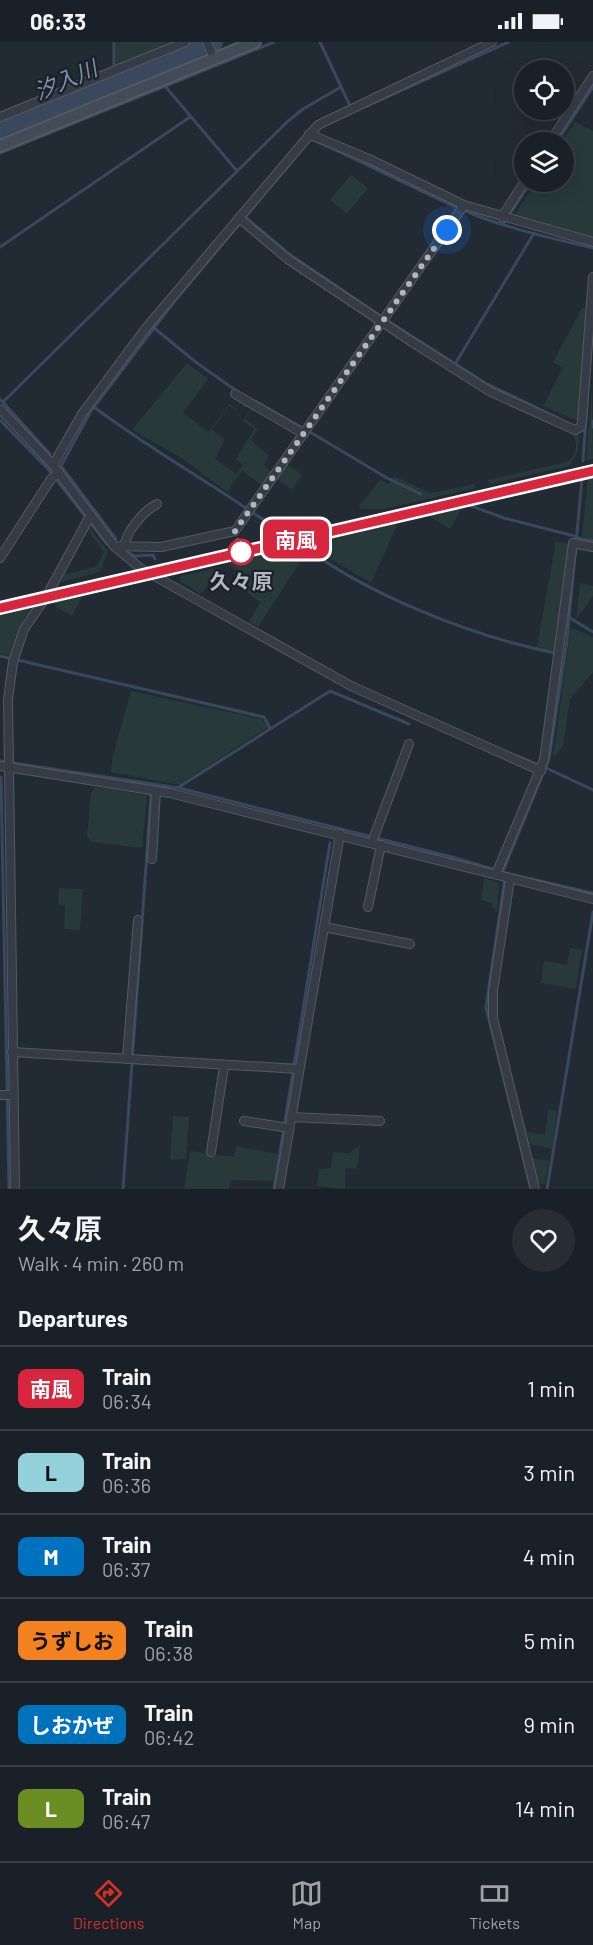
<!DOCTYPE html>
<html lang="en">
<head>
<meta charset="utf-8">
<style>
	:root { --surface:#1a2027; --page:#272d33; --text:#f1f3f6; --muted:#9fa3a7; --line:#383e44; --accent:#d93025 }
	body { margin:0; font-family:Barlow,"Noto Sans JP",sans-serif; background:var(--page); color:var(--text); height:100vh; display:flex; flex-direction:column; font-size:22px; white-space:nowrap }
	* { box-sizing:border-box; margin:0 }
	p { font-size:20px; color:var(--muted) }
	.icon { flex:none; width:33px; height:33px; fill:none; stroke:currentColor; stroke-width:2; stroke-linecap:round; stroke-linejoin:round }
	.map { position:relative; height:1147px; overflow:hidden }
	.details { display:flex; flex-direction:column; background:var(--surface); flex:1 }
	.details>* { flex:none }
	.badge { padding:0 12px; border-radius:9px; font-size:21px; line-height:39px }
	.fabs { position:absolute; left:514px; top:18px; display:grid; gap:12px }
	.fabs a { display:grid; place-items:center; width:60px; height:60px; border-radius:50%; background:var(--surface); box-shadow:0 6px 24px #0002,0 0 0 2px var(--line); font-size:30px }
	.you { position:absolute; width:30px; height:30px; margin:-15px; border:4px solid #fff; border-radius:50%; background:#1a73e8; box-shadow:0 0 0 9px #1a73e833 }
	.map>.badge { position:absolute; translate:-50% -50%; box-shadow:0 0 0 3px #fff }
	h2 { padding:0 18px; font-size:22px; line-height:54px }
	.round { display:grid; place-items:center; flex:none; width:63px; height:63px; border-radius:32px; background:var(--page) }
	.summary { display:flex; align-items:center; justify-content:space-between; height:102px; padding:0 18px }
	h1 { font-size:28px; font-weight:700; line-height:45px }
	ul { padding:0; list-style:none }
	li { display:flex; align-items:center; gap:18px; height:84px; padding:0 18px; border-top:2px solid var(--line) }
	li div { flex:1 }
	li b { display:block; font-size:22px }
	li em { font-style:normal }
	li .badge { min-width:66px; font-weight:700; text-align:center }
	.status { display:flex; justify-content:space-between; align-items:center; height:42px; padding:0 30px; background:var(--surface); direction:ltr }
	.status svg { height:16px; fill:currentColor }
	.tabs { display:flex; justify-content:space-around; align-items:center; height:84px; border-top:2px solid var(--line); background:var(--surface); font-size:16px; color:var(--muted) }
	.tabs a { display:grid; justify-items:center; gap:3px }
	.tabs .on { color:var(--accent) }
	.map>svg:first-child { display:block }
	.green { fill:#273939; fill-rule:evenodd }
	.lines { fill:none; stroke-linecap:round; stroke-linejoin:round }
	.stream { stroke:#39485c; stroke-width:3 }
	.river { stroke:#39485c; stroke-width:18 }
	.street-casing { stroke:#525a63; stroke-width:10 }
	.secondary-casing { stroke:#525a63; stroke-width:14 }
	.street { stroke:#353c45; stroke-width:8 }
	.secondary { stroke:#434b57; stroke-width:10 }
	.rail-casing { stroke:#59626d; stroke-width:5 }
	.rail { stroke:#1a2129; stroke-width:3; stroke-dasharray:9; stroke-linecap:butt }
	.line-casing { stroke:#fff; stroke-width:14 }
	.line { stroke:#d7263d; stroke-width:9 }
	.walk { stroke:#afb7c2; stroke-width:6; stroke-dasharray:0 10.8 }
	.stop-dot { fill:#fff; stroke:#d7263d; stroke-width:3 }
	.labels { text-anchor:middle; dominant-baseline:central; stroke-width:4.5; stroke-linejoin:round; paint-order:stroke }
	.stop-label { font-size:21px; font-weight:bold; fill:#afb7c2; stroke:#1a2129 }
	.water-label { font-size:22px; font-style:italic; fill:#7a8ea7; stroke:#1a2129 }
</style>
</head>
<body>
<div class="status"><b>06:33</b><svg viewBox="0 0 49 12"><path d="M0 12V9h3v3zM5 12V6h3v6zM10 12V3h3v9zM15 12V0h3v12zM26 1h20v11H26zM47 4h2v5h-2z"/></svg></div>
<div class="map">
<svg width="593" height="1147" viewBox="0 0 593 1147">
	<rect width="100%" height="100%" fill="#222a34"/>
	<g class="green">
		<polygon points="116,0 173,0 116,25"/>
		<polygon points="191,0 203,1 0,84 0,77"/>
		<polygon points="575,80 593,89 593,195 515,172 536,140 564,140 564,100 561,100"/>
		<polygon points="351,133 368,146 347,172 330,158"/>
		<polygon points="582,266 586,267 580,380 543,364 563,326 553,320"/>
		<path d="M187,321l21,16 -25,34 26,19 20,-28 7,5 10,-5 7,4 -8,11 13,10 -7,11 18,16 -5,9 8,8 -9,13 -21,-15 -15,21 -47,-35 -48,-27zM229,364l7,4 5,-4 10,2 -8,13 11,8 -18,30 7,6 -7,9 -21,-15 10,-19 -13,-10z"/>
		<polygon points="592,347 593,417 586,418"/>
		<path d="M572,390l7,2c0,13 -1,22 -10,32l-79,18 -3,-4 80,-18c11,-9 11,-18 5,-30z"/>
		<polygon points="287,422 302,433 292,448 277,437"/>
		<polygon points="593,433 593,498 582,495 588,434"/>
		<polygon points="394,434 430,451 474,442 476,446 384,467 361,467 359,464 380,438 389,442"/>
		<polygon points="458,465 461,468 450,487 427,473"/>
		<polygon points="398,481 371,541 307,503"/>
		<polygon points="88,484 108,509 100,530 61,540 67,522 66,532 96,525 104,510 86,486"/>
		<polygon points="556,499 568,502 557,607 554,609 537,605"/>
		<polygon points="292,506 304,514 258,585 249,580 260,560 243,547 250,539 227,521"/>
		<polygon points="217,526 204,549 200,552 180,539 181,534"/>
		<polygon points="580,541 593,544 593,554 576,578"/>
		<polygon points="85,550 72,574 56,565 55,557"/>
		<polygon points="24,564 25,567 33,565 22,580 11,614 0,611 0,569"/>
		<polygon points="571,585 593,595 593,630 570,657 563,704 553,716"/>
		<polygon points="131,649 262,677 268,685 179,743 111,730 112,717"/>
		<polygon points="95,745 147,753 142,806 91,800 87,794 91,751"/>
		<polygon points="484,836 499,841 497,869 492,865 492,861 481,858"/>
		<polygon points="59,846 83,847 80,888 64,887 65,864 58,862"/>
		<polygon points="570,906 582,908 576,947 541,941 544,919 567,923"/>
		<polygon points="548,1067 557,1069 552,1107 529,1102 527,1090 545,1093"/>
		<polygon points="173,1074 189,1075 186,1117 170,1118"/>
		<polygon points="360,1103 357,1127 347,1126 345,1128 345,1147 317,1144 319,1127 331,1126 333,1110 349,1111"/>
		<polygon points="236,1104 278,1112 273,1139 231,1138 229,1147 184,1147 190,1109 234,1115"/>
		<polygon points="531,1116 549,1119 545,1142 537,1141"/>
	</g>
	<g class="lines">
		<g class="stream">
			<polyline points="114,0 114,25"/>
			<polyline points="320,0 351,66"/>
			<polyline points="116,35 118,40"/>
			<polyline points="165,44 237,129"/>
			<polyline points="367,64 509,0"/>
			<path d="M308,100l3,-3c52,22 102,50 154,72 41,17 85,27 128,37"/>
			<polyline points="557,100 593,45"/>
			<polyline points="0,111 274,0"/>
			<polyline points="245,175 289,212 382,275"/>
			<polyline points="503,182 531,140"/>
			<polyline points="0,205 190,75"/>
			<polyline points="388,279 485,341 558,376"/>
			<polyline points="154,286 197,321 238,350"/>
			<polyline points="455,322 534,191"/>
			<polyline points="0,357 50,412"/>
			<polyline points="255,359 301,385"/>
			<polyline points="3,360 287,80 303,67 341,45"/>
			<path d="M94,365c49,37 101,67 152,101"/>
			<polyline points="0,378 48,427 107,502"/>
			<polyline points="593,385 593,379"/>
			<polyline points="310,390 387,436 421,452"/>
			<polyline points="583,419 587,360"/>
			<polyline points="61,424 91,369 173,261 304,105"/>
			<polyline points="61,424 116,497"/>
			<polyline points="466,462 504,476 578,495"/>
			<polyline points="253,471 270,482 292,478 294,484"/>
			<polyline points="578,496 593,499"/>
			<path d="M301,502c65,51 174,93 254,109"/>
			<polyline points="126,510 135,514 153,513 155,517"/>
			<polyline points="570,576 593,590"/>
			<polyline points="0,614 264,675 270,686"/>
			<polyline points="345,637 366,647"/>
			<polyline points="517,714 536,722"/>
			<polyline points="0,719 179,746 452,815 506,831 593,851"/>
			<polyline points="546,726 593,748"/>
			<polyline points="1,735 9,1147"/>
			<polyline points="179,745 330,649 409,682"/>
			<polyline points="503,829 549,717 567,599 582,436"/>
			<polyline points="505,836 486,965 531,1147"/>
			<polyline points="123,1147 151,754"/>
			<polyline points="274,1147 330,801"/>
			<polyline points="547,1147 593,870"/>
		</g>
		<polyline class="river" points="0,90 214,0"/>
		<g class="street-casing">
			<g id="street">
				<polyline points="207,0 214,17"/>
				<polyline points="0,75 185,0"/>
				<polyline points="309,92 369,117 464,163 593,200"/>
				<polyline points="550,100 593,34"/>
				<polyline points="502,175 525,139"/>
				<polyline points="239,176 289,218 412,300 491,350 575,388 581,385 582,380 593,235"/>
				<polyline points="235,352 304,392"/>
				<polyline points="0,367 53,423 114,504 161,505 235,489 464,163"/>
				<polyline points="53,423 82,372 146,286 318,83 492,0"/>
				<polyline points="114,504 140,526 351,644 541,729"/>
				<path d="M124,505c2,-15 19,-36 33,-43"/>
				<polyline points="0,516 51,437 59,431"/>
				<polyline points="0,724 170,751 593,857"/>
				<polyline points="372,800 409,702"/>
				<polyline points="152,817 156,749"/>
				<polyline points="496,832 544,718 573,501 593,505"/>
				<polyline points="510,837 493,949 493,976 535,1147"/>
				<polyline points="368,865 381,803"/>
				<polyline points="324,885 410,902"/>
				<polyline points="12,1010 299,1027"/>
				<polyline points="127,1016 138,878"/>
				<polyline points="0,1053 13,1053"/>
				<polyline points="291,1075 380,1079"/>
				<polyline points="244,1079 289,1086"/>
				<polyline points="211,1110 224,1024"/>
				<polyline points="15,1147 8,657 13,620 24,587 46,555 90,474"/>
				<polyline points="279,1147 340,792"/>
			</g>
		</g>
		<g class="secondary-casing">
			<polyline id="secondary" points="0,104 255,0"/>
		</g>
		<use href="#street" class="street"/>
		<use href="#secondary" class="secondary"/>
		<g class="rail-casing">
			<polyline id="rail" points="0,566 593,429"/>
		</g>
		<use href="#rail" class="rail"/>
	</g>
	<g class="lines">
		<g class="line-casing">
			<polyline id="line" points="0,566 593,429"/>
		</g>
		<use href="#line" class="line"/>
		<polyline class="walk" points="241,510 235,489 447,188"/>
	</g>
	<circle class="stop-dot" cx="241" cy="510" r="12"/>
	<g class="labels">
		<g class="stop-label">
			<text x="241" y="538">久々原</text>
		</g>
		<g class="water-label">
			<text transform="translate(65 37) rotate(-23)">汐入川</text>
		</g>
	</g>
</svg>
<div class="fabs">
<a><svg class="icon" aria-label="locate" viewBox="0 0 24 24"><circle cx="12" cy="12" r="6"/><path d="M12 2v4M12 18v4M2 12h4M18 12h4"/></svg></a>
<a><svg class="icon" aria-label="layers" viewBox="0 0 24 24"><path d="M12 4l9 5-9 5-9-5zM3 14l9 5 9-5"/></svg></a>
</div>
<div class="you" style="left:447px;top:188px"></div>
<b class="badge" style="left:296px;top:497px;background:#d7263d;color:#fff">南風</b>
</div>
<section class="details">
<div class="summary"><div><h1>久々原</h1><p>Walk · 4 min · 260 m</p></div><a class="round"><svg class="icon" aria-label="heart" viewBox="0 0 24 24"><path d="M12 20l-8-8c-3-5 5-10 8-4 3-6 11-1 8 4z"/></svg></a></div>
<h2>Departures</h2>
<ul>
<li><span class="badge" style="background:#d7263d;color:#fff">南風</span><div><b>Train</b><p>06:34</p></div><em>1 min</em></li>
<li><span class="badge" style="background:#93d2da;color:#111">L</span><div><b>Train</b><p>06:36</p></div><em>3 min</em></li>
<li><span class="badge" style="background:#0071be;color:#fff">M</span><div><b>Train</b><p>06:37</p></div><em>4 min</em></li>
<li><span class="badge" style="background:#f58220;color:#111">うずしお</span><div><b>Train</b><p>06:38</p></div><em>5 min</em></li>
<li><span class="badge" style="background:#0072bc;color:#fff">しおかぜ</span><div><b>Train</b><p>06:42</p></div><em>9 min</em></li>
<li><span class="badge" style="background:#6b8e23;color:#fff">L</span><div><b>Train</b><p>06:47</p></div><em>14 min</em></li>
</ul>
</section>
<nav class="tabs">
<a class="on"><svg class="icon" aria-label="directions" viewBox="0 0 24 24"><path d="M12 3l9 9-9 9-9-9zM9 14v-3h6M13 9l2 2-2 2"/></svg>Directions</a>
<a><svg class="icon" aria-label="map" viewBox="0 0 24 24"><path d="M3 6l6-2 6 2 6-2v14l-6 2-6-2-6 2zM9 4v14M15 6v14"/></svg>Map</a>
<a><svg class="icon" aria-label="tickets" viewBox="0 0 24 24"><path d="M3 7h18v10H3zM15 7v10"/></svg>Tickets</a>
</nav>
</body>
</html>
